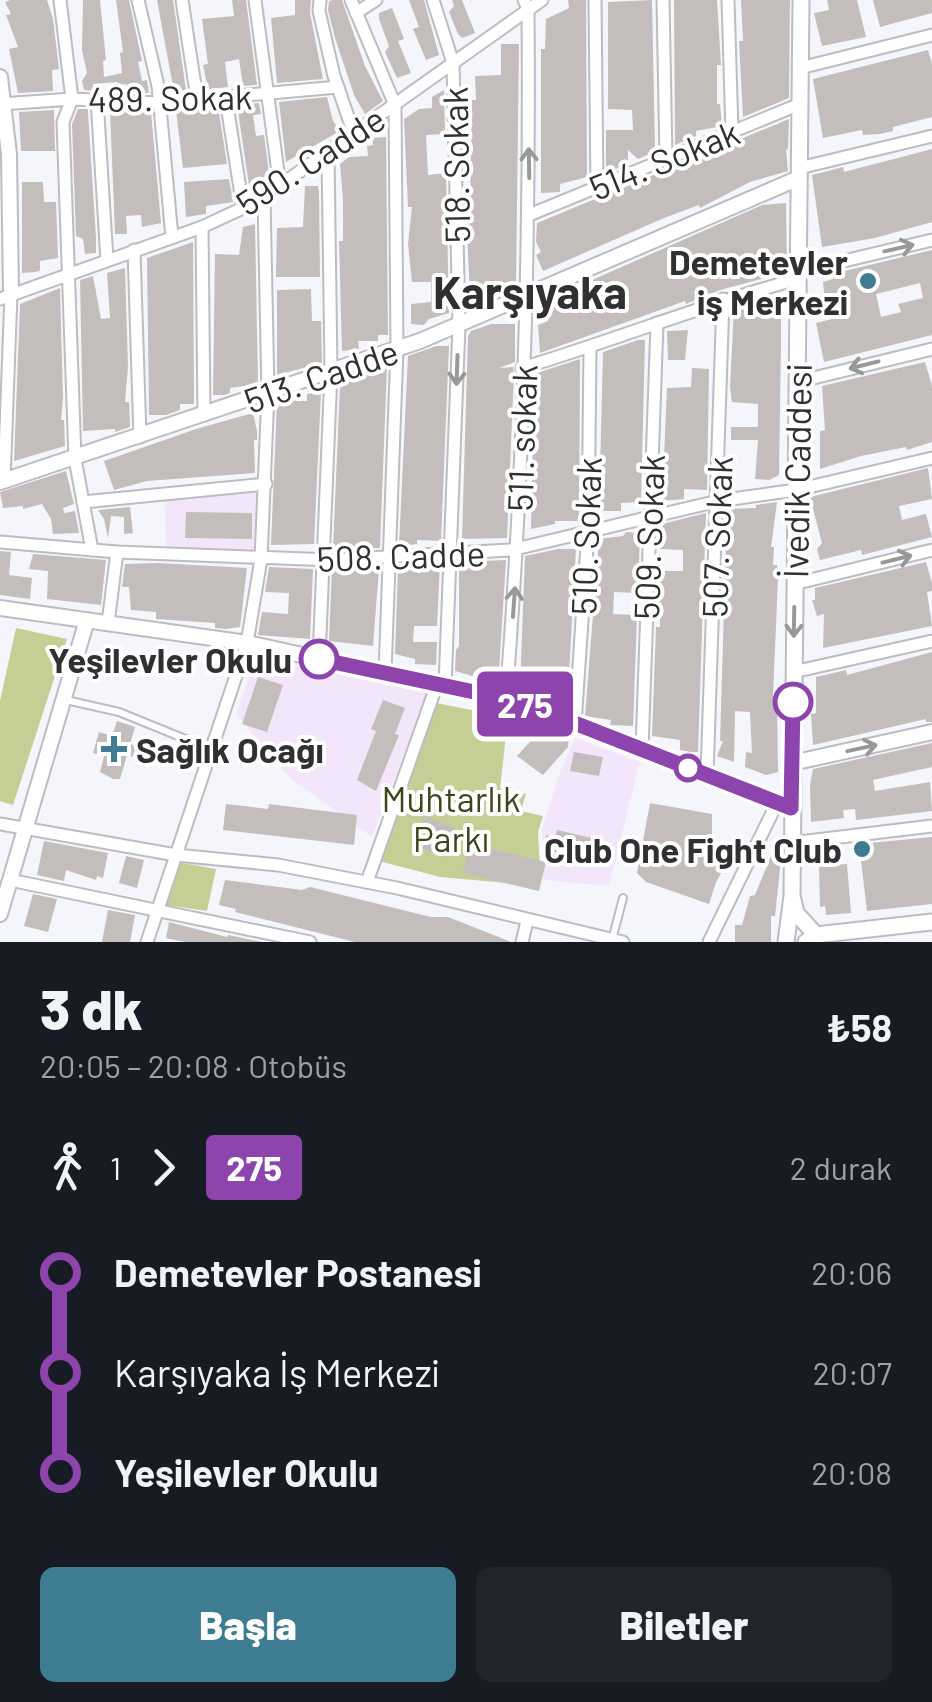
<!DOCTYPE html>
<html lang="tr">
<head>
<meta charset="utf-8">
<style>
	:root { --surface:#171b24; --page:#20242c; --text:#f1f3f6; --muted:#9ea1a6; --accent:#3d7c91 }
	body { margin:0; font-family:Barlow,sans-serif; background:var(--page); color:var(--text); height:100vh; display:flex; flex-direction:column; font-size:38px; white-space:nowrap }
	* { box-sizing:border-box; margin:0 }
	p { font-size:32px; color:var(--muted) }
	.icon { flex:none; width:55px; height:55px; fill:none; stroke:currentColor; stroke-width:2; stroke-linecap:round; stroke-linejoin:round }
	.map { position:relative; height:942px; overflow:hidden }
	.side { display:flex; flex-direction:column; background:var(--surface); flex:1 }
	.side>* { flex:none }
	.badge { padding:0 20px; border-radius:8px; font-size:35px; line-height:65px }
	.map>.badge { position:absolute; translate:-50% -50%; box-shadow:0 0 0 5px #fff }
	.legs { display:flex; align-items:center; gap:15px; height:110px; padding:0 40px; font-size:32px }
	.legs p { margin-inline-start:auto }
	.headline { display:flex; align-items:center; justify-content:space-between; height:170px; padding:0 40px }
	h1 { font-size:55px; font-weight:800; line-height:75px }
	.primary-button { display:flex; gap:20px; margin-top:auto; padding:20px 40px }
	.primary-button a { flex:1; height:115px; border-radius:15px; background:var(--accent); color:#fff; font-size:40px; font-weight:800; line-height:115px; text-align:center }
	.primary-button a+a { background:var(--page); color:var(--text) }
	ul { padding:0 40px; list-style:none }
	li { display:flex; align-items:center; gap:35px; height:100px; font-size:38px }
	li i { display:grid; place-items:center; width:15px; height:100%; margin:0 12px; background:currentColor }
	li i::after { content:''; width:25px; height:25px; margin:-12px; border:8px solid; border-radius:50%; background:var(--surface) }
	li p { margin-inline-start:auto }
	li:first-child i { background:linear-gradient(#0000 50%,currentColor 0) }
	li:last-child i { background:linear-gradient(currentColor 50%,#0000 0) }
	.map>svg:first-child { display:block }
	.education { fill:#f4e6fa }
	.green { fill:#c5cf95 }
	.building { fill:#c3bebb; fill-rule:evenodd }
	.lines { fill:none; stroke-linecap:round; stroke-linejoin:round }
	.service-casing { stroke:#bcbcc2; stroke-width:10 }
	.minor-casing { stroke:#bcbcc2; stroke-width:15 }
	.tertiary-casing { stroke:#bcbcc2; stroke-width:18 }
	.secondary-casing { stroke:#bcbcc2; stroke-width:19 }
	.service { stroke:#fff; stroke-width:6 }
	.minor { stroke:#fff; stroke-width:11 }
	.tertiary { stroke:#fff; stroke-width:14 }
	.secondary { stroke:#fff; stroke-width:15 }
	.oneway { stroke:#989898 }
	.line-1-casing { stroke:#fff; stroke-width:22 }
	.line-1 { stroke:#8e44ad; stroke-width:15 }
	.poi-dot { fill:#3d7c91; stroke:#fff; stroke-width:4 }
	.stop-1-dot { fill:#fff; stroke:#8e44ad; stroke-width:5 }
	.labels { text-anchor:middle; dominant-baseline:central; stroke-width:8; stroke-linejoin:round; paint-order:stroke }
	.street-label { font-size:35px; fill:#303032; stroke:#fff }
	.poi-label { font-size:35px; font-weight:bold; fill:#303032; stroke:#fff; text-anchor:end }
	.stop-label { font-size:35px; font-weight:bold; fill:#303032; stroke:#fff; text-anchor:end }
	.park-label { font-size:35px; fill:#3f451a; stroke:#fff }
	.district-label { font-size:45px; font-weight:bold; fill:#303032; stroke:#fff }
</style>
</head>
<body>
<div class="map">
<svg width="932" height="942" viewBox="0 0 932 942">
	<rect width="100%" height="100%" fill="#f5f6fb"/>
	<g class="education">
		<polygon points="257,492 257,545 252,551 166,548 165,500"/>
		<polygon points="255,659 429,689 372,837 291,779 236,714"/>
		<polygon points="575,738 640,762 609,886 543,880 542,829 560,772"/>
	</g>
	<g class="green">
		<polygon points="16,628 67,639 13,805 0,801 0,701"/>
		<polygon points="436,703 508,717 500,789 526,794 521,811 543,816 538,832 540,870 529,885 440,877 379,861"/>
		<polygon points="177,862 216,869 207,911 166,905"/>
	</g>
	<g class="building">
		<polygon points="10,0 47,0 53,19 59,69 52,70 53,91 18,93 9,49 18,47 6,15 11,14 5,2"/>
		<polygon points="83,0 100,0 106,60 103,61 104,77 122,73 120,53 123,52 116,0 129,0 142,61 138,62 142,81 147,80 149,93 127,92 126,84 118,85 117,82 93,84 94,91 84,90 82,81 87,73 82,50"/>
		<polygon points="157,0 173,0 186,90 174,92"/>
		<polygon points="232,0 246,0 257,85 243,86 239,59 225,62 228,87 208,89 203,65 208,64 202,19 234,16"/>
		<polygon points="295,0 311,0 310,13 323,79 277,83 271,18 295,15"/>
		<polygon points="333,0 342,0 365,66 383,101 365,114 354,95 335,38 328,10 329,1"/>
		<polygon points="409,0 424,0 439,55 426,60 413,29 419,27"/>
		<polygon points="452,0 462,0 475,33 462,38 458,34 449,12 454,6"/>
		<polygon points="568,0 586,0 587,177 560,184 560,192 541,193 541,49 545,49 546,19 569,8"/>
		<polygon points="652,0 655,148 652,153 638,159 628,150 628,164 606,173 606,130 633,130 632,110 608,109 608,2"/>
		<polygon points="674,0 717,0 721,65 717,65 717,104 720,104 722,126 696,131 696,136 675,145"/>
		<polygon points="741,0 790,0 789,98 743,117 739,41 743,41"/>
		<polygon points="827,0 857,0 866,37 822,46 814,13 829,10"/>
		<polygon points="873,0 932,0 932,13 880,27"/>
		<polygon points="392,8 404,39 398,41 411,73 397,78 385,52 389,46 379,19 379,13"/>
		<polygon points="501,44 519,44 516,286 488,285 488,298 470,296 466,211 470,211 472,100 476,100 475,76 501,75"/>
		<polygon points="928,50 932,64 932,117 893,127 893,131 880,134 863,135 862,130 823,138 813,79"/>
		<polygon points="444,90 445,134 426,135 428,175 446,173 449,313 429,319 424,325 411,324 411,304 431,302 431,282 412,282 408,244 412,207 408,207 404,119 419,109 432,108 432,97"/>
		<polygon points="327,97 333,121 340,131 286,162 279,102"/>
		<polygon points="259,103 261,114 253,115 256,136 264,135 270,181 250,192 237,105"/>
		<polygon points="218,107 227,164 183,168 176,111"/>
		<polygon points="78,109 88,109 88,112 96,238 96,253 85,254 83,239 76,236 72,124"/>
		<polygon points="54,110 55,151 21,151 19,112"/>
		<polygon points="110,110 151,112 161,223 142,227 141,215 126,216 127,234 115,234"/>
		<polygon points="789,119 788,149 786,150 788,171 750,182 700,208 699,205 664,218 543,271 536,255 541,252 536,242 537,223"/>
		<polygon points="386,137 388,335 378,335 378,341 358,341 359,349 342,351 339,241 343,241 343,199 340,164 349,157 368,156 367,146 373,145 372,138"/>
		<polygon points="932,149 932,222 875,238 822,247 812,175 843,167 844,172"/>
		<polygon points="229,179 233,202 206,206 206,214 186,217 184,182"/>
		<polygon points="22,182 43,182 44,202 56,202 58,258 40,261 40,271 35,272 22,273"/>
		<polygon points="305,186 318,186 319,191 320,277 276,277 277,228 303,227"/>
		<polygon points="786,203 787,272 720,290 686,304 685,301 540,353 538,325 548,321 540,303 762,205"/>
		<polygon points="255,224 258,384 230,388 230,393 225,395 213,395 215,254 239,255 243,227"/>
		<polygon points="193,242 194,404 180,404 180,410 166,415 149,415 147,258"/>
		<path d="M932,250v85l-108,27 -8,-39 20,-5 -11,-16 -2,-20 10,-3 3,-6zM920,283l3,15 -25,6 3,8 -20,5 -5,-23z"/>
		<polygon points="125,268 128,367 125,402 129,402 130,427 115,432 115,429 83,431 80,280 93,276 101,319 110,318 107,273"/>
		<polygon points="60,288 63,398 61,420 64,420 65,446 14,461 20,304"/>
		<polygon points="311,289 312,321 321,321 322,363 277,375 277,290"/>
		<polygon points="770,297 781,297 781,343 779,475 769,480 755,479 758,440 731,440 731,427 758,427 758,404 732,402 730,387 734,308"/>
		<polygon points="491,324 515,324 515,362 499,368 513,367 514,373 507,538 462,539 468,336 471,331"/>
		<polygon points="688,330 685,360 668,360 667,331"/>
		<polygon points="638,340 645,340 641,502 621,503 621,511 599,511 603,352"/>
		<polygon points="436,346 449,346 441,541 417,540 417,544 399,546 408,356"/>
		<polygon points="580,359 579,521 555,521 555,524 531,529 533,434 536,434 538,417 539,389 535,389 534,374"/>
		<polygon points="925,362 932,386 932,442 907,450 906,447 861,456 820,469 820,431 825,430 822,386"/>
		<polygon points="379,366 387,366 380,548 333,549 340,385"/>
		<polygon points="692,368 709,369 707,490 684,489 684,499 662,501 667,388 691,387"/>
		<polygon points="321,392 314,544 271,545 277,400 307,401 307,394"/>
		<polygon points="253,413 257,431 257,440 254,440 255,473 147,481 114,490 104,461 196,429"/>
		<polygon points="928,468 932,499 899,506 902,520 926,514 932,537 862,555 861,550 820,560 817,549 822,543 810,497"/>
		<polygon points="66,471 74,504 63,508 64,513 75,511 79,533 53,534 51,519 42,504 23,509 23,506 3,508 0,492"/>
		<polygon points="777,502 771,547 774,547 773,565 777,565 778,578 773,696 777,696 778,772 766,775 745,767 746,752 752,753 750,712 735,711 734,762 717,756 723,741 720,741 727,509 756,508 756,505"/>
		<polygon points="130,507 133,533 124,534 124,517 111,516 108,538 104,519 98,510"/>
		<polygon points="186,512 252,513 252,539 185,538"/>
		<polygon points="706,513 698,752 691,752 680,750 680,740 652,736 656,627 660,627 660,606 657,606 659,571 683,571 683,550 659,549 659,536 662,524"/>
		<polygon points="626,532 640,533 638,593 614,592 613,614 637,615 633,726 610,725 611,720 585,716 599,539 623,536"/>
		<polygon points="558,549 576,549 567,709 544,700 545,687 520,687 525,556"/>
		<polygon points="0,551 11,552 9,575 32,578 30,599 0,595"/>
		<polygon points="33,554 106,560 101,605 47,599 48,571 29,569"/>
		<polygon points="506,560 499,671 476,670 476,677 455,671 456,650 459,646 459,562"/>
		<polygon points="926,562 932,583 932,591 927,592 932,626 823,648 824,614 817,616 812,600 815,600 815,588"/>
		<polygon points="158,563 247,568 240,627 225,629 215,628 215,623 156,619 156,612 131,610 129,587 122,587 125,564"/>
		<polygon points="440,563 437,626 414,626 413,642 437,642 436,665 415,664 415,659 395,654 398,568"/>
		<polygon points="269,567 313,569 310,639 258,635 262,612 288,614 289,593 265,592"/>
		<polygon points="332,569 379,569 373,646 329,641"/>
		<polygon points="932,652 932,722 926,722 926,719 813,745 811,714 816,713 816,677 846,670 847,675"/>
		<polygon points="258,677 283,685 267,732 242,724"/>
		<polygon points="383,700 405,708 395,734 399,735 376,791 357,780 376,731 371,729"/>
		<polygon points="516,716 537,721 569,736 568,747 543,775 517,756 539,732 514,727"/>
		<polygon points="117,721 135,727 130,744 136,746 133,757 127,755 120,779 113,779 100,772 104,756 93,753 99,732 112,736"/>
		<polygon points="932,743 932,767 873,780 875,791 930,782 932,811 856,820 855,809 843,810 844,818 811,822 810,785 813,769"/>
		<polygon points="574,752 603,757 599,776 570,771"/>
		<polygon points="650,803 712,814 712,838 719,846 734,850 716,882 709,904 646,882 637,873"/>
		<polygon points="226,804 268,809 269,804 357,815 354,845 223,830"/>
		<polygon points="424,816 455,828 443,857 413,845"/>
		<polygon points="557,830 605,841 599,865 552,855 554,844 545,842 546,835 555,837"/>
		<polygon points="932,837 932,904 867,911 859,844"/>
		<polygon points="44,841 108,853 103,878 97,876 96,880 66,870 64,881 37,875"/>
		<polygon points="470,844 546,862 539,891 463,873"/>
		<polygon points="126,856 144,860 137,888 119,883"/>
		<polygon points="771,856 781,860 775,916 771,916 771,942 735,942 735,925 742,925 750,896 755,895"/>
		<polygon points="847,864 851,913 826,915 825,906 820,907 819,866"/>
		<polygon points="225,880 302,890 310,887 431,917 448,917 511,942 355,942 235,912 236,909 219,905"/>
		<polygon points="33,894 57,899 48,932 24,926"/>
		<polygon points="108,910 135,915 130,942 102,942"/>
		<polygon points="169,922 227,937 228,935 262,942 185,942 166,938"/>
	</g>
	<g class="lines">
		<g class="service-casing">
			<g id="service">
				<polyline points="66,700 119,712 210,749"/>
				<polyline points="612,940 623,898"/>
			</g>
		</g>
		<g class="minor-casing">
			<g id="minor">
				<polyline points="60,0 72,99 63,122 75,459 92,550"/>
				<polyline points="138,0 158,86 172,237"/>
				<polyline points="182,0 197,99"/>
				<polyline points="255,0 280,187"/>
				<polyline points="320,0 319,11 334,76 354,134"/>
				<polyline points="351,0 395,105 397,349 385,673"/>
				<polyline points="433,0 453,63 459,325 445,686"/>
				<polyline points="595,0 597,187"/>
				<polyline points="663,0 666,159"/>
				<polyline points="728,0 732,132"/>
				<polyline points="356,13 376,0"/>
				<polyline points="800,68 932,35"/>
				<polyline points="226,99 243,208"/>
				<polyline points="97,100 107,260"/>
				<polyline points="1,104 72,99 159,103 338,87"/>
				<polyline points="799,168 932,136"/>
				<polyline points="529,215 800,104"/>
				<polyline points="202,227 204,415"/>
				<polyline points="134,250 140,437"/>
				<polyline points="798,272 932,240"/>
				<polyline points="0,299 202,227 258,201 542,0"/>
				<path d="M522,368c93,-28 182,-64 276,-89"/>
				<polyline points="797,382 932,349"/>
				<polyline points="4,481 11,294"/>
				<polyline points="83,502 266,484"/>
				<polyline points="0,542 117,552 332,560 511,550 718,501 796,490 932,458"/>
				<polyline points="794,584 932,550"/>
				<polyline points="108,623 117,552"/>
				<polyline points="319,659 331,372 328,153"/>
				<polyline points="793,672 932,641"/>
				<path d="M506,699c18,-229 24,-460 22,-690l-4,-9"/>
				<polyline points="575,724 588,532 590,348"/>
				<polyline points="642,750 657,323"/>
				<polyline points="707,775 723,299"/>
				<polyline points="0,824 176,855 278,865 397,888 623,942"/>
				<polyline points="791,843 932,826"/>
				<polyline points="10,880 310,942"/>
				<polyline points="367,882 437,684"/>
				<polyline points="147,942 247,643 261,559 268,393 264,197"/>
				<polyline points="522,942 527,921"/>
				<polyline points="709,942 777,803"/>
			</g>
		</g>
		<g class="tertiary-casing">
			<g id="tertiary">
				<polyline points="0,77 9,154 11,294"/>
				<polyline points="0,482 420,341 799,178"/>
				<polyline points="0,608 247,643 521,703 791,808"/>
				<polyline points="792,763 932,732"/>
				<polyline points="0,914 87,620"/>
			</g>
		</g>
		<g class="secondary-casing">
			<g id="secondary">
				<polyline points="793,900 796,913 816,935"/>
				<polyline points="786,942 792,896 801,0"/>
				<polyline points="806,942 816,935 932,922"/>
			</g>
		</g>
		<use href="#service" class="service"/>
		<use href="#minor" class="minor"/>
		<use href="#tertiary" class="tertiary"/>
		<use href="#secondary" class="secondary"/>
	</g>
	<defs><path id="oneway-shaft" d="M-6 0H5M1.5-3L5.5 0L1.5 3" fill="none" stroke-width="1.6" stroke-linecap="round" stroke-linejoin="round" transform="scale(2.5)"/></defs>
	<g class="oneway">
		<use href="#oneway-shaft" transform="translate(529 163) rotate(-91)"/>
		<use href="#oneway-shaft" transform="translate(899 248) rotate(-13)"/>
		<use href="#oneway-shaft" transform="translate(864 365) rotate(166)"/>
		<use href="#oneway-shaft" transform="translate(457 370) rotate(92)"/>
		<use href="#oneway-shaft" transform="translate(897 559) rotate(-14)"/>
		<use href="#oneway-shaft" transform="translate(514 602) rotate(-86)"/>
		<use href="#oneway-shaft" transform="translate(794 622) rotate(91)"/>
		<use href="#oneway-shaft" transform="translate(862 748) rotate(-12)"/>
	</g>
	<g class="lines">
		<g class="line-1-casing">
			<polyline id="line-1" points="319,659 521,702 791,808 793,702"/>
		</g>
		<use href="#line-1" class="line-1"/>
	</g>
	<g class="poi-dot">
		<circle cx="868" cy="281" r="10"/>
		<path d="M109 734h10v10h10v10h-10v10h-10v-10h-10v-10h10z"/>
		<circle cx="862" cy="849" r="10"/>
	</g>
	<g class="stop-1-dot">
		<circle cx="319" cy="659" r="18"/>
		<circle cx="793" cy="702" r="18"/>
		<circle cx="688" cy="768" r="12"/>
	</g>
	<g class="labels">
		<g class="street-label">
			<text transform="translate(170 97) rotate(-1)">489. Sokak</text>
			<text transform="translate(664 159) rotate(-22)">514. Sokak</text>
			<text transform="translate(310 160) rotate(-33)">590. Cadde</text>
			<text transform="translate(455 165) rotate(-91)">518. Sokak</text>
			<text transform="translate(321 375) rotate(-19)">513. Cadde</text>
			<text transform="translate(521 438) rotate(-88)">511. sokak</text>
			<text transform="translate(796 471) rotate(-89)">İvedik Caddesi</text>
			<text transform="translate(585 536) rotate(-88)">510. Sokak</text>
			<text transform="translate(648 537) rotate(-88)">509. Sokak</text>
			<text transform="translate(716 537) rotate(-88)">507. Sokak</text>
			<text transform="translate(401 555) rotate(-2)">508. Cadde</text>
		</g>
		<g class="poi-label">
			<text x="848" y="261">Demetevler<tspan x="848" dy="40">iş Merkezi</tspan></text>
			<text x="136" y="749" text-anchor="start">Sağlık Ocağı</text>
			<text x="842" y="849">Club One Fight Club</text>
		</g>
		<g class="stop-label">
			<text x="292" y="659">Yeşilevler Okulu</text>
		</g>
		<g class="park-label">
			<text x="451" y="798">Muhtarlık<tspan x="451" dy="40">Parkı</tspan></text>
		</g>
		<g class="district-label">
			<text x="530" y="291">Karşıyaka</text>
		</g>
	</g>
</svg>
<b class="badge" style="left:525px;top:704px;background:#8e44ad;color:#fff">275</b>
</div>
<section class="side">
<div class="headline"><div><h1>3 dk</h1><p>20:05 – 20:08 · Otobüs</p></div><b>₺58</b></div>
<div class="legs"><svg class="icon" aria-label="walk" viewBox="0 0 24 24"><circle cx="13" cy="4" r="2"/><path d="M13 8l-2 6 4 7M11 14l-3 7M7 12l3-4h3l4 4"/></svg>1<svg class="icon" aria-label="forward" viewBox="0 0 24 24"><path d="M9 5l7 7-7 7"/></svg><b class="badge" style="background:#8e44ad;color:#fff">275</b><p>2 durak</p></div>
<ul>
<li><i style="color:#8e44ad"></i><b>Demetevler Postanesi</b><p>20:06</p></li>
<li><i style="color:#8e44ad"></i><span>Karşıyaka İş Merkezi</span><p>20:07</p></li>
<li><i style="color:#8e44ad"></i><b>Yeşilevler Okulu</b><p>20:08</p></li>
</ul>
<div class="primary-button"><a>Başla</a><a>Biletler</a></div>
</section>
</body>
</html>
